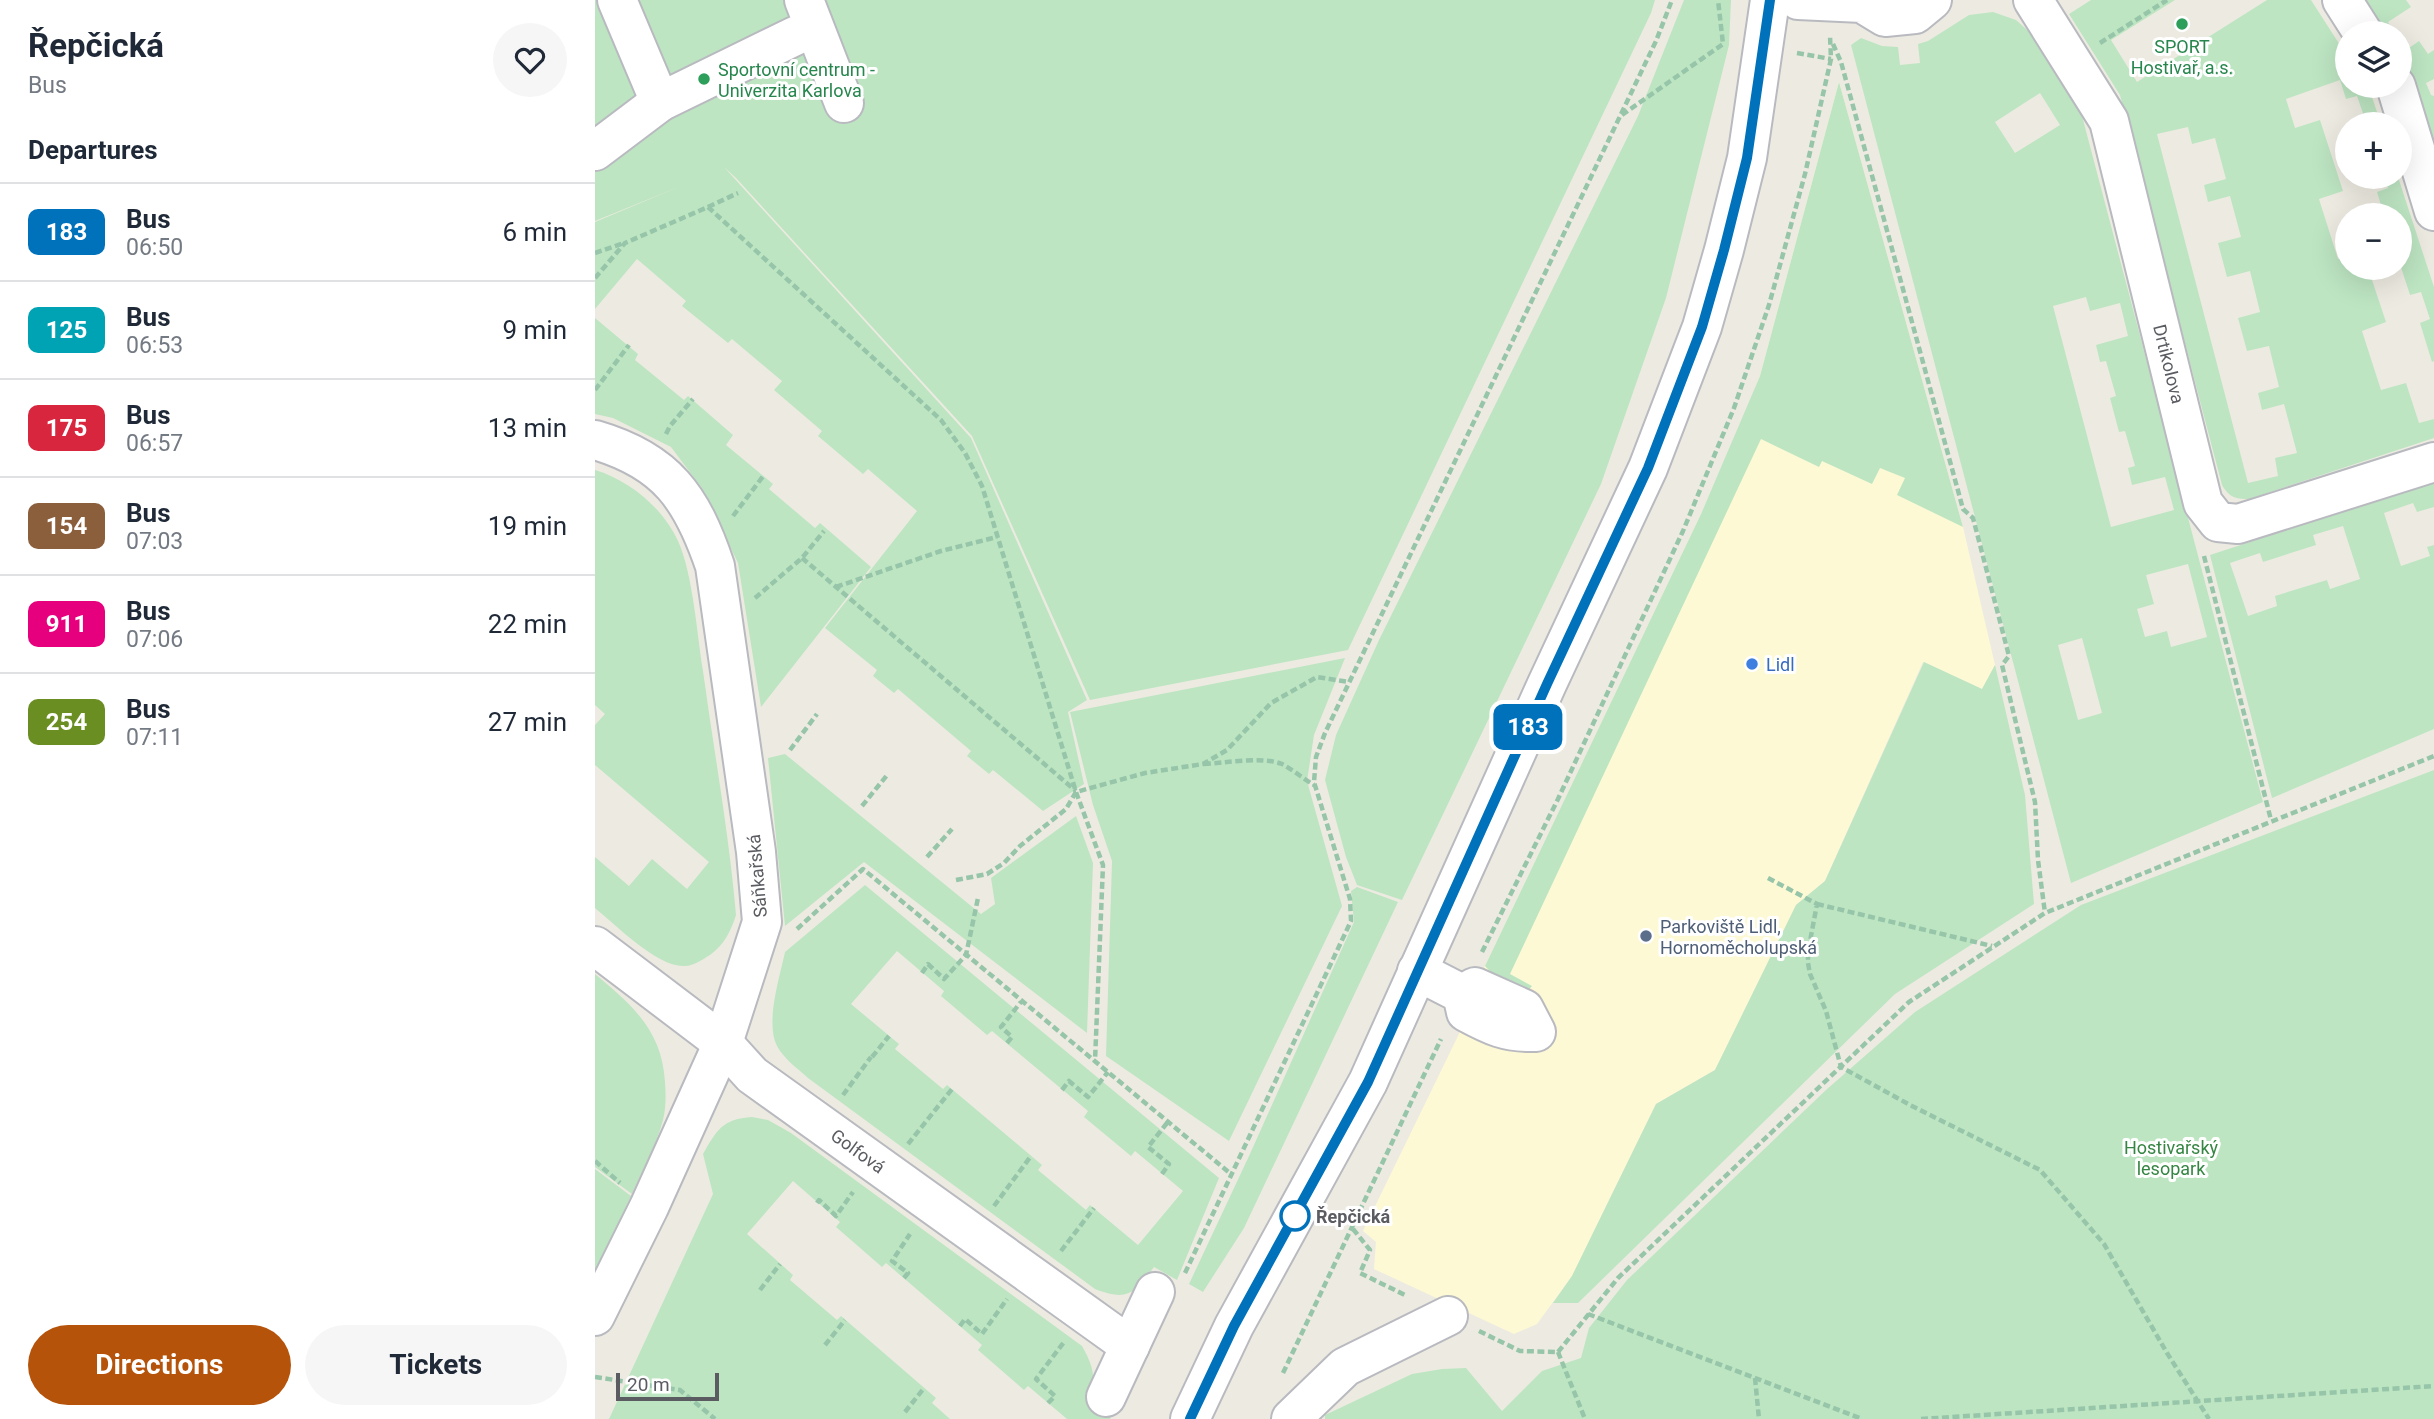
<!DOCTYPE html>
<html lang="en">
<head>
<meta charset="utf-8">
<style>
	:root { --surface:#fff; --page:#f6f6f7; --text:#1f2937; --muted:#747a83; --line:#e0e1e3; --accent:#b45309 }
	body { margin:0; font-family:Roboto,sans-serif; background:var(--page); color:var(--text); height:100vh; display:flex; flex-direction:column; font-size:26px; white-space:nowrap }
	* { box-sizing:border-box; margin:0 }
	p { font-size:23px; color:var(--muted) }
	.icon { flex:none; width:38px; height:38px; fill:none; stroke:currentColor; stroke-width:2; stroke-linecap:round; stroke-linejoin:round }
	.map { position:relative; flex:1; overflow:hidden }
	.sheet { display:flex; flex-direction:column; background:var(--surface); width:595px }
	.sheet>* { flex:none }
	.badge { padding:0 14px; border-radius:10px; font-size:24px; line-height:46px }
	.buttons { position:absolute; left:1740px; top:21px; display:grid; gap:14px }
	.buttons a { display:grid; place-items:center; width:77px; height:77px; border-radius:50%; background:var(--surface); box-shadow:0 7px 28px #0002; font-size:35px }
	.scale { position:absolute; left:21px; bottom:18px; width:103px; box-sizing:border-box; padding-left:7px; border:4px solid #5a5c62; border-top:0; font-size:19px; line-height:24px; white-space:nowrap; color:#5a5c62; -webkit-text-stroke:5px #fff; paint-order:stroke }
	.map>.badge { position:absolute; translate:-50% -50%; box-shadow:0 0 0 4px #fff }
	h2 { padding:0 28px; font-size:26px; line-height:63px }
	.round { display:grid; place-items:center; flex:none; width:74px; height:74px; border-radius:37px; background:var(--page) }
	.overview { display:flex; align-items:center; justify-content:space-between; height:119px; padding:0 28px }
	h1 { font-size:33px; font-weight:700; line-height:52px }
	.primary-button { display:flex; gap:14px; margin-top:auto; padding:14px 28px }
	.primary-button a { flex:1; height:80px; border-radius:42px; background:var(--accent); color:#fff; font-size:28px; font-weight:700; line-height:80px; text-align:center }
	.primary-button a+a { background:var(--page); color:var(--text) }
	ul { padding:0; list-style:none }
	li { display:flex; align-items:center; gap:21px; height:98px; padding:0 28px; border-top:2px solid var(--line) }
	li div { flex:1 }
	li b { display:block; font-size:26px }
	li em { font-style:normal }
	li .badge { min-width:77px; font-weight:700; text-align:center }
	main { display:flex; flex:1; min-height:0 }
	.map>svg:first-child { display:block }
	.commercial { fill:#fdf9d5 }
	.green { fill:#bde5c2; fill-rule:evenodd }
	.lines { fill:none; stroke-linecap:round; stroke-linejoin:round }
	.minor-casing { stroke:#b9bac0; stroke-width:42 }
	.path { stroke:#96c5a9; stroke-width:4.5; stroke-dasharray:7 3.5; stroke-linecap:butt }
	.minor { stroke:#fff; stroke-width:38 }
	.line-casing { stroke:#fff; stroke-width:16 }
	.line { stroke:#0072bc; stroke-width:10 }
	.leisure-dot { fill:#2e9e5b; stroke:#fff; stroke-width:2.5 }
	.shop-dot { fill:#3f7fe0; stroke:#fff; stroke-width:2.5 }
	.service-dot { fill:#5c6f8a; stroke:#fff; stroke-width:2.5 }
	.stop-dot { fill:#fff; stroke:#0072bc; stroke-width:3.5 }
	.labels { text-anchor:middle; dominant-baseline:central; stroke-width:6; stroke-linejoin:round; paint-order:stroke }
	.leisure-label { font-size:18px; fill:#27864d; stroke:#fff }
	.street-label { font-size:18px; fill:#5a5c62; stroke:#fff }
	.shop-label { font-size:18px; fill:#366cbe; stroke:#fff; text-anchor:start }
	.service-label { font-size:18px; fill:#4e5e75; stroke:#fff; text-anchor:start }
	.park-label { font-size:18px; fill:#358543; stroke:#fff }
	.stop-label { font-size:18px; font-weight:bold; fill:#5a5c62; stroke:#fff; text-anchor:start }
</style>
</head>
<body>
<main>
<section class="sheet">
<div class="overview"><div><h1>Řepčická</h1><p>Bus</p></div><a class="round"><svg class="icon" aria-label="heart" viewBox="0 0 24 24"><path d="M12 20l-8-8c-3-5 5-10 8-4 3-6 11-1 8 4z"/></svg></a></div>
<h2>Departures</h2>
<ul>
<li><span class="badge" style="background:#0072bc;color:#fff">183</span><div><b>Bus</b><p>06:50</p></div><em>6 min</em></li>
<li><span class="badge" style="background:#00a3b4;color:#fff">125</span><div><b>Bus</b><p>06:53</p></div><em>9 min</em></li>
<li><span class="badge" style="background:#d7263d;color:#fff">175</span><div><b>Bus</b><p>06:57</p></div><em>13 min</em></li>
<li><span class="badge" style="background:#8b5e3c;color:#fff">154</span><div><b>Bus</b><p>07:03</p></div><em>19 min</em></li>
<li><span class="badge" style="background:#e6007e;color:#fff">911</span><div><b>Bus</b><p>07:06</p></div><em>22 min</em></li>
<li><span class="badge" style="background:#6b8e23;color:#fff">254</span><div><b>Bus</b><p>07:11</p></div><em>27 min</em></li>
</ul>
<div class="primary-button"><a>Directions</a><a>Tickets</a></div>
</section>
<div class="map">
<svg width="1839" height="1419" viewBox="0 0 1839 1419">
	<rect width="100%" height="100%" fill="#edebe1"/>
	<polygon class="commercial" points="1244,82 1368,527 1400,665 1387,689 1328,662 1230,881 1201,905 1120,1070 1061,1104 977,1276 942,1324 919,1334 779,1269 781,1242 768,1231 863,1036 890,966 1106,514 1146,423 1165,376"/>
	<g class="green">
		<polygon points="0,0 1060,0 1056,13 753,650 495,700 377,436 141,178 129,167 376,438 492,700 473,712 489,784 448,811 398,770 394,774 372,756 376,751 303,689 299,693 278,676 282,670 230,628 322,511 273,469 268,474 223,436 227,431 179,390 187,381 137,339 133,343 87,306 91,301 42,259 0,309 0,222 86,186 0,221"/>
		<polygon points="1089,0 1136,0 1134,45 1071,298 1006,484 807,900 762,885 751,857 730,780 741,735 784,640 1043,116"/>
		<path d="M1496,0h84l-64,40 26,42 130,-82h44l36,56v30h19l5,8 10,30h-20l5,-2 -9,-26 -11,3 -6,-19 -54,19 9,29 25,-8 23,71 -24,8 19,60 9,-3v12h21l18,54 -24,9 19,59 25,-7 13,40 15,-4v19l-185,61c-14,0 -20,-2 -27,-14l-102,-390 -51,-81zM1593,127l4,17 23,-6 11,41 -22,6 4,17 22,-6 11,41 -23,6 9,34 23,-6 10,41 -22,6 9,33 22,-5 10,41 -21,6 4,17 22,-6 13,49 -22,5 3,18 -30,7 -91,-349z"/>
		<polygon points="1765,0 1811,0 1816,7 1793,22 1800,33 1786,33"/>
		<path d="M1398,12l23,8 18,16 47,76 182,690 -192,81 -220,-838 10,-7 21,8 16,1 2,18 20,-2 -2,-19 10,-3 41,-26zM1445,93l20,32 -45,28 -20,-31zM1491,297l4,14 30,-8 8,33 -32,9 4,17 6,-1 10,35 -6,2 9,34 6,-1 10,35 -7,2 4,17 33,-8 9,33 -63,17 -58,-221zM1593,564l19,73 -36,10 -4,-16 -22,6 -8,-28 17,-5 -8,-29zM1487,638l20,75 -24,7 -20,-75z"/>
		<polygon points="1804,40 1811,50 1824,41 1833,54 1839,50 1839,79 1831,83 1836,95 1839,96 1839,154 1814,78 1804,62"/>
		<polygon points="1244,82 1368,527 1302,495 1310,478 1285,468 1277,484 1227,461 1224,467 1166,439 915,974 937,986 933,991 901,978 890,966 1106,514 1165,376"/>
		<polygon points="1789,177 1803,177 1839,287 1839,361 1837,362 1825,323 1835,319 1826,292 1815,295 1804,261 1804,257 1814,253 1804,227 1804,215 1789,215 1782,192 1793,188"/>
		<polygon points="0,318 43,354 40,360 89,400 93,396 138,435 131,445 178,484 174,489 220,528 225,523 276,567 166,707 143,563 106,487 76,447 18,418 0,414"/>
		<path d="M0,470c34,10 68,38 83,71 15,33 19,93 25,130 11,81 26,162 33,244 -5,16 -12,30 -26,40 -7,4 -16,11 -25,11 -27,2 -69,-41 -90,-58v-51l34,29 23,-27 35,30 22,-27 -114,-97v-40l10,-11 -10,-9z"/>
		<path d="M1839,482v25l-17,5 -4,-9 -29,10 17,53 29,-10 -3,-9 7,-2v184l-162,69 -62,-243zM1748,526l17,53 -30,10 -3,-9 -52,16 2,10 -29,10 -18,-53 30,-10 3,9 53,-17 -3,-10z"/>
		<polygon points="750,658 719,735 712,781 747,906 634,1141 511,1056 517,861 498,805 475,712"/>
		<polygon points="1329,662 1387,689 1400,665 1430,795 1439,904 1300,994 983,1303 958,1303 977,1276 1061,1104 1120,1070 1201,905 1230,881"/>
		<polygon points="190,754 386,914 400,904 396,878 481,816 498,863 492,1033 269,862 190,926 173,758"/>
		<polygon points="1839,770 1839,1419 730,1419 730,1415 817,1374 847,1369 871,1368 907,1411 947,1371 986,1358 994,1328 1032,1280 1231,1090 1320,1012 1486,905"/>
		<path d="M270,885l354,293 -42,102 -23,-13c-19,26 -26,35 -59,22l-287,-211c-11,-10 -24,-19 -31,-32 -12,-23 3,-70 8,-94zM302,951l47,40 -3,5 46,39 5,-4 96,80 -4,6 47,39 4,-5 48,40 -45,54 -48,-40 -4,5 -48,-40 4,-5 -95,-80 -4,4 -48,-40 4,-5 -48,-40z"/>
		<polygon points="762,887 803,902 649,1228 608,1292 594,1284 654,1156 759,922 756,891"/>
		<path d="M0,974c37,31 67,56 70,108 1,13 1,26 -2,38 -7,26 -21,50 -31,74l-37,-27z"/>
		<path d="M157,1117l16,3 23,13 291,213c13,23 14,33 7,58l22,12 -1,3h-43l-39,-33 -4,4 -46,-40 4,-5 -96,-82 -4,4 -46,-40 4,-5 -47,-41 -46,53 46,41 -3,5 47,40 4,-4 95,82 -4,5 18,16h-341l104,-225 -10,-40c14,-24 19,-35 49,-37z"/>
		<polygon points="0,1169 36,1196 0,1273"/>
	</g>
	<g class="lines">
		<g class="minor-casing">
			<g id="minor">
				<polyline points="22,0 65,102"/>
				<polyline points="209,0 249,103"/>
				<polyline points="1203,0 1267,3 1290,17 1320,14 1337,0"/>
				<polyline points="1438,0 1514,121 1608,503 1623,522 1643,524 1839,462"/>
				<polyline points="1747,0 1768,33"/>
				<polyline points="1801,86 1839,211"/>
				<polyline points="0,151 65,102 200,36"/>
				<path d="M0,440c72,21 97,58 120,126l41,286 6,70 -39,121 -74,164 -54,109"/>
				<polyline points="0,946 128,1043 157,1075 535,1346"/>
				<path d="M822,971l45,23 4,18c26,14 40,21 70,20l-12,-23 -49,-22 -13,7"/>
				<polyline points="511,1397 560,1292"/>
				<polyline points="595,1419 639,1326 773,1082 952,684 1053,468 1107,327 1129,250 1152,158 1175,0"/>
				<polyline points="696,1419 750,1367 853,1316"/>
			</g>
		</g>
		<g class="path">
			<polyline points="1505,43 1572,0"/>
			<polyline points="1238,44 1246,62 1368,509 1378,518 1414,656 1407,665 1440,802 1443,860 1450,913"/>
			<polyline points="1202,53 1236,59"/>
			<polyline points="1027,115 1128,44 1123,0"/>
			<polyline points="113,207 143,193"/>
			<polyline points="0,253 29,243"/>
			<polyline points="0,278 30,243 113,207 346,420 370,453 387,486 481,792 508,865 500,1061"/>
			<polyline points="0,390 34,345"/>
			<polyline points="71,434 75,426 98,399"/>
			<polyline points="138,516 169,475"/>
			<polyline points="1609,556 1676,820"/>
			<polyline points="207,558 481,791"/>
			<polyline points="241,587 346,551 402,537"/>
			<polyline points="160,598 207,558 229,531"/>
			<polyline points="195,750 222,714"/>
			<path d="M609,764c21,-1 58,-8 78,0 8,4 22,15 32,21"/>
			<polyline points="267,806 293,774"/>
			<polyline points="332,857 357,829"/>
			<polyline points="1173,878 1222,904 1213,952 1213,963 1215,974 1231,1011 1246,1067 1315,1105 1445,1170 1509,1244 1572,1353 1614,1419"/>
			<polyline points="361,880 392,874 409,863 425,846 471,809 481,792 550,773 608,764 632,750 676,703 722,677 754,682"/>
			<polyline points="1222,904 1397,946"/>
			<polyline points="202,929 268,869 636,1174"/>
			<polyline points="887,952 963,799 1088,531 1139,408 1174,305 1210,174 1236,59 1235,36"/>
			<polyline points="327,973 333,964 349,979 371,955 383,898"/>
			<polyline points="412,1043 417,1037 406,1027 426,1002"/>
			<polyline points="277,1057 294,1036"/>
			<polyline points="467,1090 474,1081 493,1097 513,1072"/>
			<polyline points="248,1095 276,1057"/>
			<polyline points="313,1144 357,1089"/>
			<polyline points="0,1161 25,1183"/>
			<polyline points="567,1174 574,1164 553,1147 572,1123"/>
			<polyline points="222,1203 224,1200 241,1216 258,1192"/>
			<polyline points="399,1206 436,1156"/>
			<polyline points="758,1229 775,1250 765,1273 810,1295"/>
			<polyline points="466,1251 499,1208"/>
			<polyline points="590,1273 756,921 755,899 719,782 721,757 730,733 1061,41 1077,0"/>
			<polyline points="309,1278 313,1273 297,1261 315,1234"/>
			<polyline points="165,1290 185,1264"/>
			<polyline points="993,1314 1267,1419"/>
			<polyline points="365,1326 370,1319 387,1334 412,1299"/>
			<polyline points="884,1331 925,1351 963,1352"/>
			<polyline points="230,1345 250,1320"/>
			<polyline points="963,1352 1023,1278 1314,1002 1450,913 1839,756"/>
			<polyline points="963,1352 990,1419"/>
			<polyline points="688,1373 846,1039"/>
			<polyline points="0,1377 85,1390 120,1419"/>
			<polyline points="1160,1378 1164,1419"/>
			<polyline points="453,1403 460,1396 441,1379 469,1342"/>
			<polyline points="310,1412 329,1388"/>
			<polyline points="1326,1419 1839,1386"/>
		</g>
		<use href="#minor" class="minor"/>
	</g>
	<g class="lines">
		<g class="line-casing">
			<polyline id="line" points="595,1419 639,1326 773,1082 952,684 1053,468 1107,327 1129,250 1152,158 1175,0"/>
		</g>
		<use href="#line" class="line"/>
	</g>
	<g class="leisure-dot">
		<circle cx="1587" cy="24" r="7"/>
		<circle cx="109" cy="79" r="7"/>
	</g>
	<circle class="shop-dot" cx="1157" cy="664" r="7"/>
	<circle class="service-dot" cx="1051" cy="936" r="7"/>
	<circle class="stop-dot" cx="700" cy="1216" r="14"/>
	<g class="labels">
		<g class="leisure-label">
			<text x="1587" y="46">SPORT<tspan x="1587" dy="21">Hostivař, a.s.</tspan></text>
			<text x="123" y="69" text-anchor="start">Sportovní centrum -<tspan x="123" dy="21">Univerzita Karlova</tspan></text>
		</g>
		<g class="street-label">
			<text transform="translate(1574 364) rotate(76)">Drtikolova</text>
			<text transform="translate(162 876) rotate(-95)">Sáňkařská</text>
			<text transform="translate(263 1151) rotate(36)">Golfová</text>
		</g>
		<g class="shop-label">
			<text x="1171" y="664">Lidl</text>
		</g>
		<g class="service-label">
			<text x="1065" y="926">Parkoviště Lidl,<tspan x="1065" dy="21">Hornoměcholupská</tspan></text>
		</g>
		<g class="park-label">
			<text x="1576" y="1147">Hostivařský<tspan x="1576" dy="21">lesopark</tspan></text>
		</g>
		<g class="stop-label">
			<text x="721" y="1216">Řepčická</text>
		</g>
	</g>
</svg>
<div class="buttons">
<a><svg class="icon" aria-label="layers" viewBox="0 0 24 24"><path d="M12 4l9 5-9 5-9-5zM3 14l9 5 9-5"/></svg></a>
<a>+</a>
<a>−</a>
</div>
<div class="scale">20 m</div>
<b class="badge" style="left:933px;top:727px;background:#0072bc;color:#fff">183</b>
</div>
</main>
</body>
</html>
